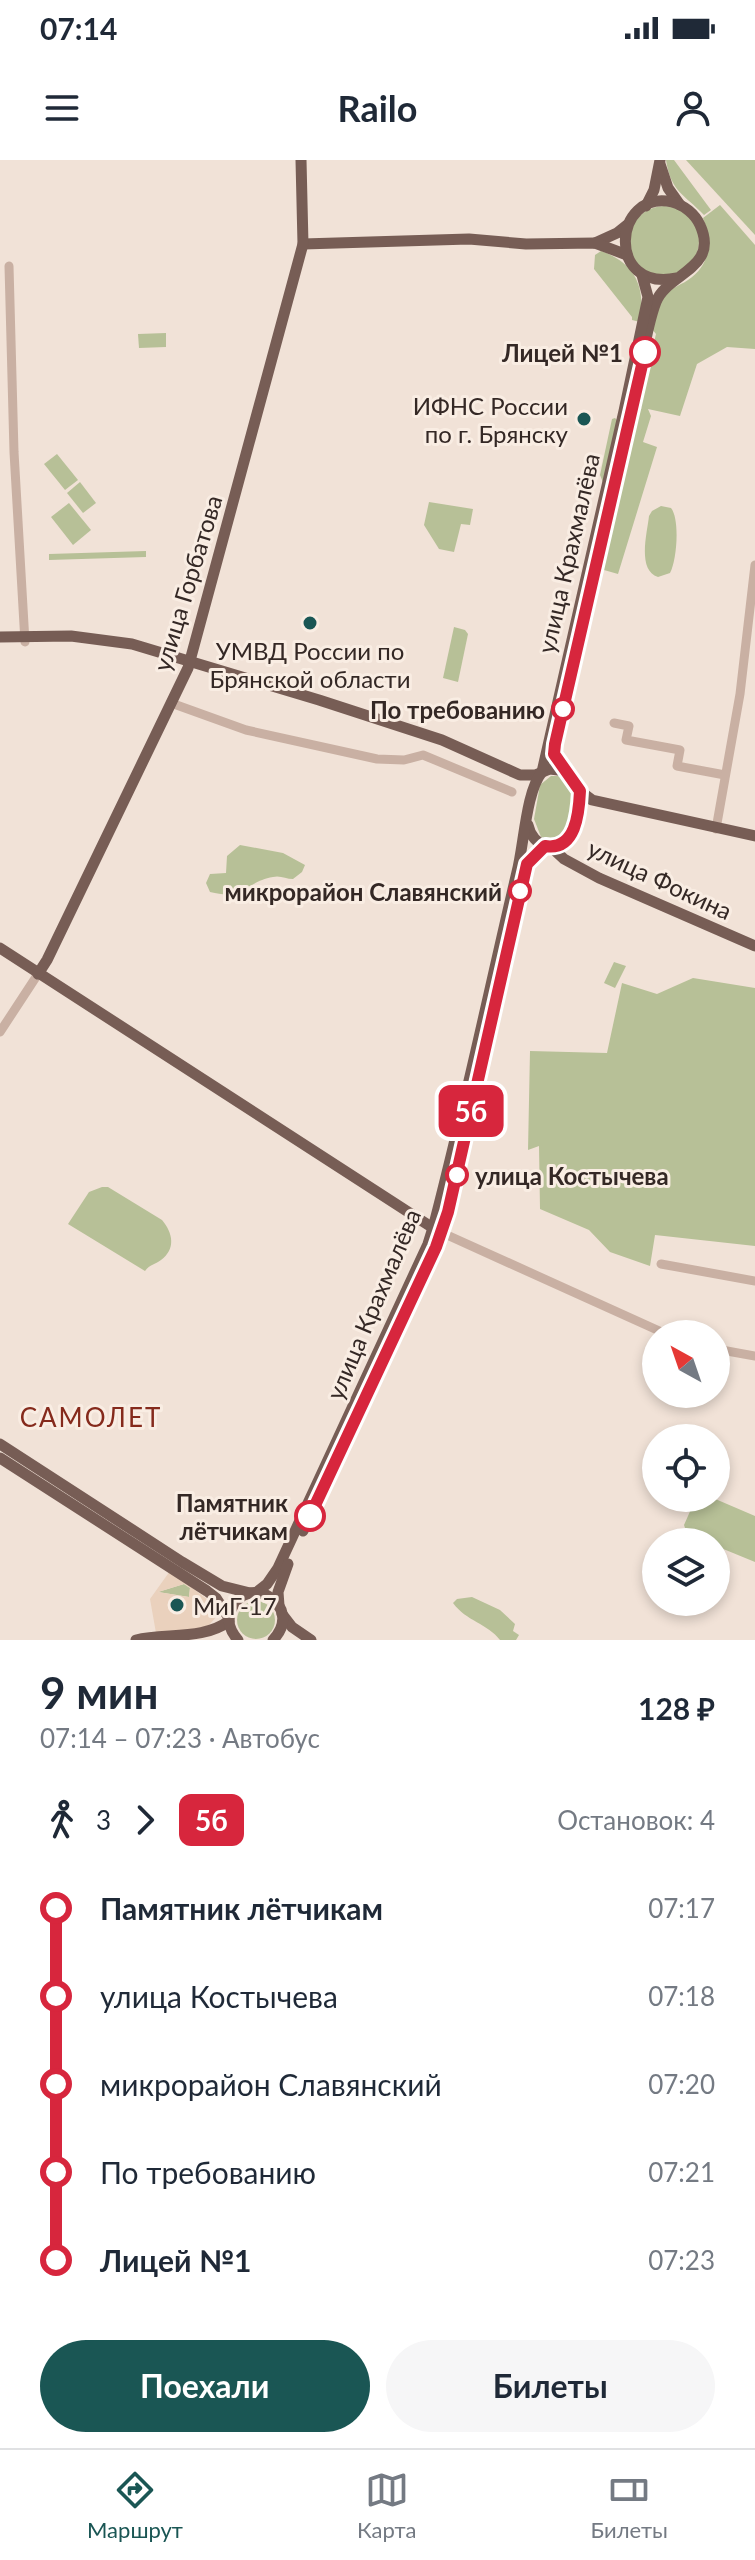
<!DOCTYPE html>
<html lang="ru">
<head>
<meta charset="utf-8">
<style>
	:root { --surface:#fff; --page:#f6f6f7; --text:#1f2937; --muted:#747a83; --line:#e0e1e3; --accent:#1a5654 }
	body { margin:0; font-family:Lato,sans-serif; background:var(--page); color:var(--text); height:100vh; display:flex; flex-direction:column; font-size:30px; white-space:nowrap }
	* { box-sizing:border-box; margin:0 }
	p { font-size:26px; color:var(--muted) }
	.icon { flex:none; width:44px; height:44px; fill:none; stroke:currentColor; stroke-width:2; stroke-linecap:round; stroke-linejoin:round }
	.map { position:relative; height:1480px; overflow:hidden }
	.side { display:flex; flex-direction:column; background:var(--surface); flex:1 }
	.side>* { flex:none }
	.badge { padding:0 16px; border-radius:12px; font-size:28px; line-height:52px }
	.needle { width:52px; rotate:320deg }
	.fabs { position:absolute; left:642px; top:1160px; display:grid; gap:16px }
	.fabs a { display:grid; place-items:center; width:88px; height:88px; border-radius:50%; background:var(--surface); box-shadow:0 4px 12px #0003; font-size:40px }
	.map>.badge { position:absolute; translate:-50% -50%; box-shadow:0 0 0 4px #fff }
	.legs { display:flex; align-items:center; gap:12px; height:88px; padding:0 40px; font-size:26px }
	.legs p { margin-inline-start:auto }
	.headline { display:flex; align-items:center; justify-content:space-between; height:136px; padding:0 40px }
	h1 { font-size:44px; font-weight:700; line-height:60px }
	.action { display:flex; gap:16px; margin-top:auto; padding:16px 40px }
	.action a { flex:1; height:92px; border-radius:48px; background:var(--accent); color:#fff; font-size:32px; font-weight:700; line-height:92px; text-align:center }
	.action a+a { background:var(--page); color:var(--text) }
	ul { padding:0 40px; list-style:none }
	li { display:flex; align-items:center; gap:28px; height:88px; font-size:30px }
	li i { display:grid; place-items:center; width:12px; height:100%; margin:0 10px; background:currentColor }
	li i::after { content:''; width:20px; height:20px; margin:-10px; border:6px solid; border-radius:50%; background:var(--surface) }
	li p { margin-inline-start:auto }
	li:first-child i { background:linear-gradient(#0000 50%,currentColor 0) }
	li:last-child i { background:linear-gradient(currentColor 50%,#0000 0) }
	.status { display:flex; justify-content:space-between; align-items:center; height:56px; padding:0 40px; background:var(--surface); direction:ltr }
	.status svg { height:22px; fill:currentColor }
	header { display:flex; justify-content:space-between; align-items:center; height:104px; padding:0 40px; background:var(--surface); font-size:36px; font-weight:700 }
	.tab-bar { display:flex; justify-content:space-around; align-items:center; height:112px; border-top:2px solid var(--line); background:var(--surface); font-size:22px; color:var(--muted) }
	.tab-bar a { display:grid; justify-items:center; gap:4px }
	.tab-bar .current { color:var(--accent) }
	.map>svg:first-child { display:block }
	.green { fill:#b7c097 }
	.plaza { fill:#ead1bd; fill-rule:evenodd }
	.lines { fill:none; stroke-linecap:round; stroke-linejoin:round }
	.minor { stroke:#c9b0a3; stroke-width:9 }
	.major { stroke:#775d55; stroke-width:11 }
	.line-1-casing { stroke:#fff; stroke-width:18 }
	.line-1 { stroke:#d7263d; stroke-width:12 }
	.stop-1-dot { fill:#fff; stroke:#d7263d; stroke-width:4 }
	.poi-dot { fill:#1a5654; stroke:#f9ede3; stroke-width:3 }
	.labels { text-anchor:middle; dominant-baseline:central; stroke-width:6; stroke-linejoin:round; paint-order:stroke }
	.stop-label { font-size:24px; font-weight:bold; fill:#342825; stroke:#f9ede3; text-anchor:end }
	.poi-label { font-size:24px; fill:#342825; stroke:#f9ede3; text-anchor:end }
	.street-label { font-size:24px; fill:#342825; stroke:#f9ede3 }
	.neighbourhood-label { font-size:26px; letter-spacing:2px; fill:#852a1c; stroke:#f9ede3 }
</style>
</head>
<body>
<div class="status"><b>07:14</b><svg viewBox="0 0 49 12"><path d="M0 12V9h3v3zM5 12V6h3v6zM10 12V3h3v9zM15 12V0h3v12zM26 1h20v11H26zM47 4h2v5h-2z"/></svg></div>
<header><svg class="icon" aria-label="menu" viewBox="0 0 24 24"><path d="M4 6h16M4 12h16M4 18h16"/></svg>Railo<svg class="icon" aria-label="person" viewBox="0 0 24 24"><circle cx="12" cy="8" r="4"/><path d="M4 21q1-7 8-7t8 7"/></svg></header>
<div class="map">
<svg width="755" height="1480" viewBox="0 0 755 1480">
	<rect width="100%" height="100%" fill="#f1e2d7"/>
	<g class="green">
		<path d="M666,0h8l37,50 -7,5c-20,-21 -33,-23 -38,-55z"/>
		<polygon points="686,0 755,0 755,75"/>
		<path d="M720,45l35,40v104l-28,-2 -30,17 -17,52 -32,-7 3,7 -8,26 14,5 -39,127 -14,-4 -4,-8 32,-145 4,-6 6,-3 -7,-2 10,-45 5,-2 6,-25 -4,-5c3,-9 5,-23 10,-31 6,-9 17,-12 26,-18 23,-15 24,-39 15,-62z"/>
		<circle cx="664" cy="81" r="35"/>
		<path d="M601,91c34,12 45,36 39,71l-8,-2v-3l-38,-48 1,-14z"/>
		<polygon points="166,173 166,187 139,188 138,174"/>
		<polygon points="615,258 617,260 604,325 600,315 612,259"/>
		<polygon points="57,294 78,320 65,330 44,304"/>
		<polygon points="80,322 96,343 83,353 67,333"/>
		<polygon points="429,342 473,349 470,365 461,364 454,392 439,389 424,365"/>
		<polygon points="69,343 91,370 73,385 51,357"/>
		<path d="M661,346l10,2c9,11 6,52 -1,65l-12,4c-21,-7 -11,-43 -9,-61l3,-5z"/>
		<polygon points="146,391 146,397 49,400 49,394"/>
		<polygon points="454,467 465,470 468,474 458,522 443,518"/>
		<path d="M551,616h7l11,6c10,19 2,69 -28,55l-7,-18 6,-34z"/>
		<path d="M240,685l43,8 22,12 -3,7 -9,7c-7,0 -13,-4 -20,-2 -29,5 -27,24 -63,15l-4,-9 4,-9 16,-1 1,-17z"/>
		<polygon points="614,802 626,806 615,828 604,823"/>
		<polygon points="693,818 755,828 755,1086 655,1075 650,1106 610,1092 589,1070 540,1049 539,986 528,990 530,891 607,893 622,823 657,834"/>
		<path d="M102,1027h6l54,33c11,13 14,29 -1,40 -6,5 -11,4 -16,11l-77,-47 21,-32z"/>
		<polygon points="696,1338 713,1338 755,1356 755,1402 716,1386 716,1382 706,1382 687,1374 684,1365"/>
		<polygon points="184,1424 190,1428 189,1437 158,1432"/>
		<path d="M472,1437l28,13 15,14 -2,7 6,4 -3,5h-16c-12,-16 -34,-19 -47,-37l4,-4z"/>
		<circle cx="256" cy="1460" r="19"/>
	</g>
	<path class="plaza" d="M170,1411l46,35 2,9 -10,11 -11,4 -41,3 -6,-34zM184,1424l6,4 -1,9 -31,-5z"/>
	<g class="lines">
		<g class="minor">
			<polyline points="9,106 14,292 25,482"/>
			<polyline points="171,543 246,570 377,599 404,600 423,595 512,632"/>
			<polyline points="614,563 629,566 626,580 680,590 677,606 725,615"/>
			<polyline points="716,669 740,534 755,405"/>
			<polyline points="0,872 38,814"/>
			<polyline points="436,1070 666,1174"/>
			<polyline points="661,1104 755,1121"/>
			<polyline points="716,1189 755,1196"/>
		</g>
		<g class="major">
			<polyline points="660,4 668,28 680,45"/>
			<polyline points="646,46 654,30 660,0"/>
			<polyline points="595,83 617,73 627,65"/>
			<polyline points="303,84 469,79 526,84 595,83 627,95"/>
			<path d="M637,226c6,-27 9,-58 19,-84 11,-29 64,-33 44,-77 -5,-11 -16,-20 -28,-23 -59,-13 -67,91 5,76"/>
			<polyline points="0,477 71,476 132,484 319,540 442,580 520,615 535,615 550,609 566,611"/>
			<polyline points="563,549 616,321"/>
			<polyline points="580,631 592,640 755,676"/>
			<path d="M528,665c4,21 30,32 43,11 8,-12 8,-32 9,-45l-26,-37 3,-20"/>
			<polyline points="551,687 564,699 599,718 755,786"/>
			<polyline points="524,715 531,698 545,686"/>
			<polyline points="0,788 433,1068"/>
			<polyline points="38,814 47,800 188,508 303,84 301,0"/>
			<polyline points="417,1128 436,1087 448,1052 483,899"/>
			<polyline points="0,1284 182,1402 222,1426 250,1433"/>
			<polyline points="0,1298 207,1431 216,1438 229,1458"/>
			<polyline points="303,1371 340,1292"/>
			<path d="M257,1432l10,-8 11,-16 150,-324 5,-16c31,-118 56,-237 84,-356 7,-27 9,-81 25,-100l82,-361 24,-114 -6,-22"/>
			<polyline points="279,1446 278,1432 288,1404"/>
			<polyline points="282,1454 292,1467 311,1480"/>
			<path d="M136,1480c30,-7 68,0 93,-19"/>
			<path d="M238,1480c-7,-8 -12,-19 -7,-30 15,-39 75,-5 42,30"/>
		</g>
	</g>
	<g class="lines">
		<g class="line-1-casing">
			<path id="line-1" d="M310,1356l126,-269 12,-35 79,-348 18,-18c31,5 34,-33 35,-55l-26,-37 1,-10 90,-392"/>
		</g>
		<use href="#line-1" class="line-1"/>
	</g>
	<g class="stop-1-dot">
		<circle cx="645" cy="192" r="14"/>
		<circle cx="563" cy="549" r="10"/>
		<circle cx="520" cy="731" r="10"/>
		<circle cx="457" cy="1015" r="10"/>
		<circle cx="310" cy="1356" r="14"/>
	</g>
	<g class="poi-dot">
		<circle cx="584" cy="259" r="8"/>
		<circle cx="310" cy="463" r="8"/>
		<circle cx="177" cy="1445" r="8"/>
	</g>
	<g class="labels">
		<g class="stop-label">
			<text x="623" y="192">Лицей №1</text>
			<text x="545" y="549">По требованию</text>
			<text x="502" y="731">микрорайон Славянский</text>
			<text x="475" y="1015" text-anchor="start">улица Костычева</text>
			<text x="288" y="1342">Памятник<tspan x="288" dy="28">лётчикам</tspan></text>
		</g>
		<g class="poi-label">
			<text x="568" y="245">ИФНС России<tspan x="568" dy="28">по г. Брянску</tspan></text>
			<text x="310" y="490" text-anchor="middle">УМВД России по<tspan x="310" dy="28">Брянской области</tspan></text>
			<text x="193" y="1445" text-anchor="start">МиГ-17</text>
		</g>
		<g class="street-label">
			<text transform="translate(568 393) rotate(-77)">улица Крахмалёва</text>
			<text transform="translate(187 423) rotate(-73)">улица Горбатова</text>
			<text transform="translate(660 719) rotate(25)">улица Фокина</text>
			<text transform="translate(373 1144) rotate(-67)">улица Крахмалёва</text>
		</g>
		<g class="neighbourhood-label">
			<text x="91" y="1257">САМОЛЕТ</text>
		</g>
	</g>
</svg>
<div class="fabs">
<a><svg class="needle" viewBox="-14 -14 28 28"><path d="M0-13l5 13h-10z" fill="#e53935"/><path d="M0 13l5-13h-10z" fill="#747a83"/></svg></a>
<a><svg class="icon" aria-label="locate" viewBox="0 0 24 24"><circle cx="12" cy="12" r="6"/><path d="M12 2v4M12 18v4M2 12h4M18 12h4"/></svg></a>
<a><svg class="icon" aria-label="layers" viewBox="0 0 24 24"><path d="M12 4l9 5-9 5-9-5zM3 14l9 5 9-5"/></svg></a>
</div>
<b class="badge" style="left:471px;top:951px;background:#d7263d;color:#fff">5б</b>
</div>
<section class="side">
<div class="headline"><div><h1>9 мин</h1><p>07:14 – 07:23 · Автобус</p></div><b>128 ₽</b></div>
<div class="legs"><svg class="icon" aria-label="walk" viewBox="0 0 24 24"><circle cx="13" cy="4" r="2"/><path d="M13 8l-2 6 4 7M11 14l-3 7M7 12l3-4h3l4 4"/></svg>3<svg class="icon" aria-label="forward" viewBox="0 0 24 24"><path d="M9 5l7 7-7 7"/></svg><b class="badge" style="background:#d7263d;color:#fff">5б</b><p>Остановок: 4</p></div>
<ul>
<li><i style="color:#d7263d"></i><b>Памятник лётчикам</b><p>07:17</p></li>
<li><i style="color:#d7263d"></i><span>улица Костычева</span><p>07:18</p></li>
<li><i style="color:#d7263d"></i><span>микрорайон Славянский</span><p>07:20</p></li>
<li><i style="color:#d7263d"></i><span>По требованию</span><p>07:21</p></li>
<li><i style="color:#d7263d"></i><b>Лицей №1</b><p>07:23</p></li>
</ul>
<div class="action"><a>Поехали</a><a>Билеты</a></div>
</section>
<nav class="tab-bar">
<a class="current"><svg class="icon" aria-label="directions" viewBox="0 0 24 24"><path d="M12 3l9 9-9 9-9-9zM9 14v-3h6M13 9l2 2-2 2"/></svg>Маршрут</a>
<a><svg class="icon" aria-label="map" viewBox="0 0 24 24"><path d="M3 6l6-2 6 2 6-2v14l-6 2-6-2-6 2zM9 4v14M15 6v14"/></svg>Карта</a>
<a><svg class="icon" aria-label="tickets" viewBox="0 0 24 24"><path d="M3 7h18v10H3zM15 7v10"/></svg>Билеты</a>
</nav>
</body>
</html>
